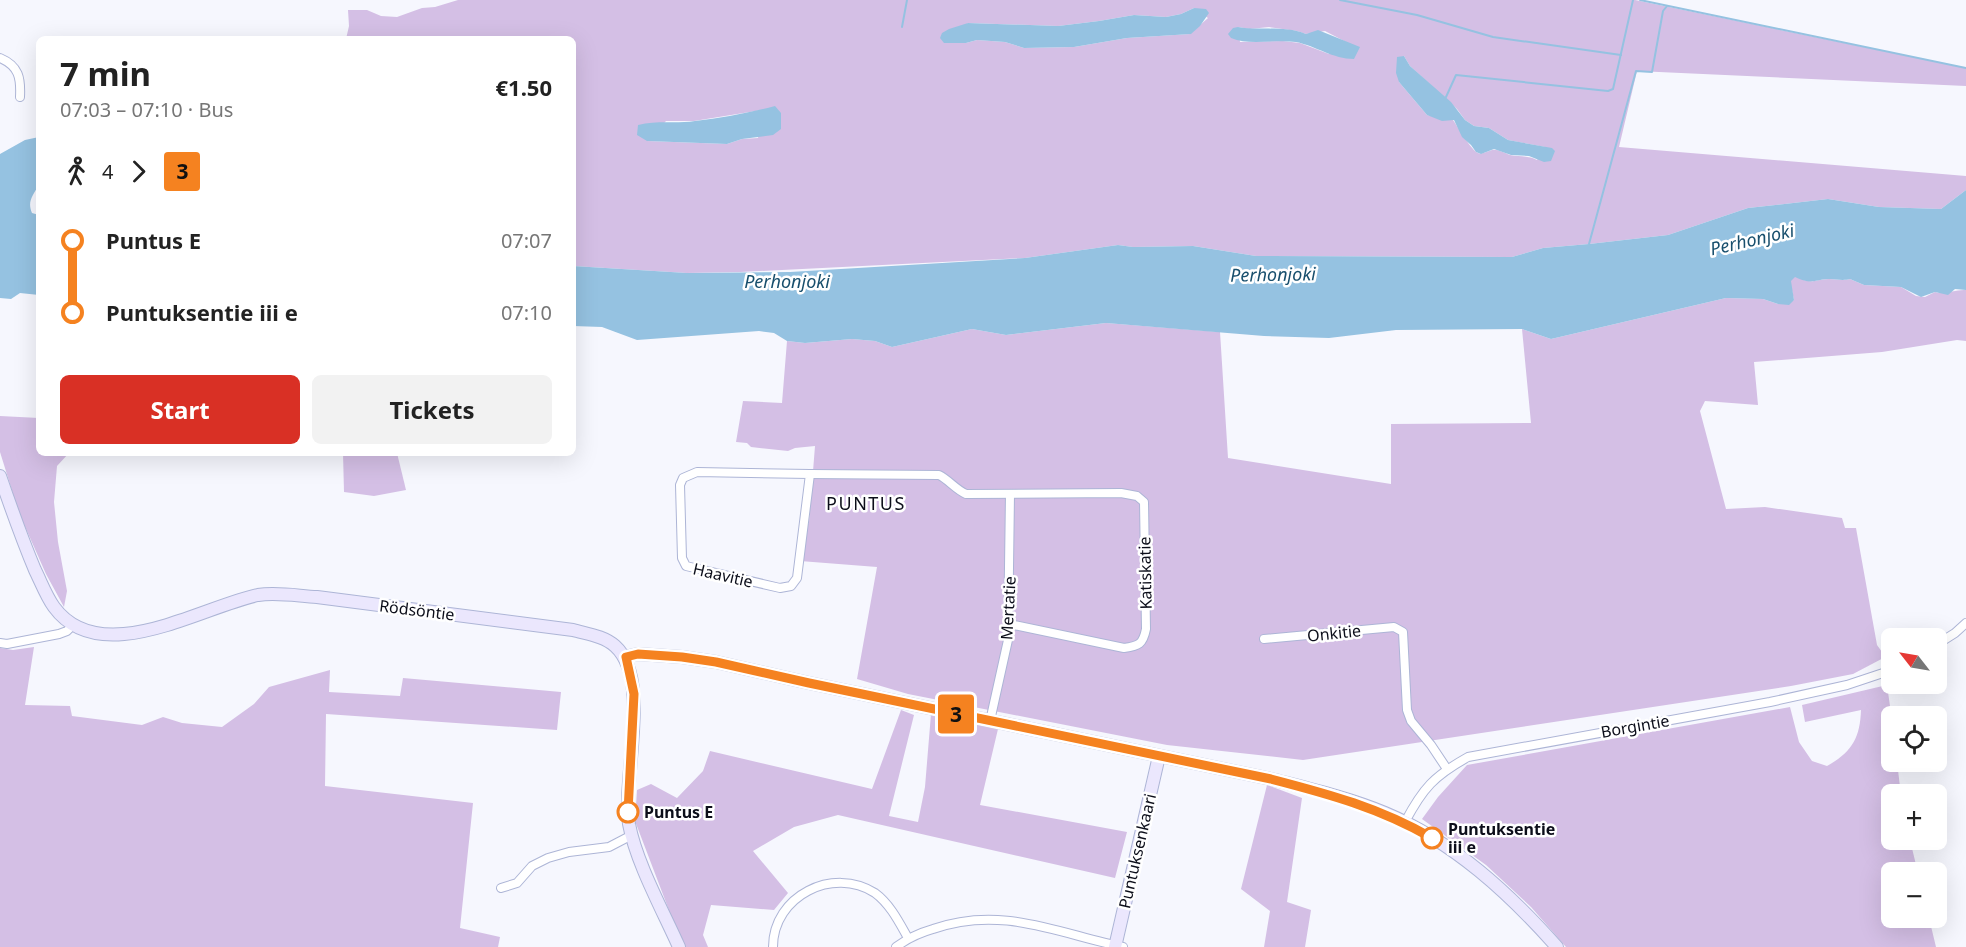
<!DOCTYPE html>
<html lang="en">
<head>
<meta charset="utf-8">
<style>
	:root { --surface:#fff; --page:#f2f2f2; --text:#222; --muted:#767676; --accent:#d93025 }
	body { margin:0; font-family:"Noto Sans",sans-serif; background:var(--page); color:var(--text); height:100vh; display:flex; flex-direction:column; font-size:22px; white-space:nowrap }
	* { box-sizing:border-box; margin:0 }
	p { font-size:20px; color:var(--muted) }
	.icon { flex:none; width:33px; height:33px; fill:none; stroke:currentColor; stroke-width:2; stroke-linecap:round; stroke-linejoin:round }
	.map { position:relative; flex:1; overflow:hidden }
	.side { position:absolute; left:36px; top:36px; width:540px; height:420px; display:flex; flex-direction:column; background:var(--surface); border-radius:9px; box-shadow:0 6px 24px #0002 }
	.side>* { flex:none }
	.badge { padding:0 12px; border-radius:4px; font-size:21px; line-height:39px }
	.needle { width:39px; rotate:301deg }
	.buttons { position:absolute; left:1881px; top:628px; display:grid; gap:12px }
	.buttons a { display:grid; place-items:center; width:66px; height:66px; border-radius:9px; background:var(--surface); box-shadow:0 6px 24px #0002; font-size:30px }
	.map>.badge { position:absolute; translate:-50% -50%; box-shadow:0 0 0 3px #fff }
	.legs { display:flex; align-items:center; gap:9px; height:66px; padding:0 24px; font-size:20px }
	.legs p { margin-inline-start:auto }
	.overview { display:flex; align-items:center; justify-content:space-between; height:102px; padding:0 24px }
	h1 { font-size:33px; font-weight:700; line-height:45px }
	.action { display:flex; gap:12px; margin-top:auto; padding:12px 24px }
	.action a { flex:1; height:69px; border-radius:9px; background:var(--accent); color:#fff; font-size:24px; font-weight:700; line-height:69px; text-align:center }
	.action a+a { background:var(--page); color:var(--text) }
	ul { padding:0 24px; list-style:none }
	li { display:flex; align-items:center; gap:21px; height:72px; font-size:22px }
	li i { display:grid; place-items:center; width:9px; height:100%; margin:0 8px; background:currentColor }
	li i::after { content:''; width:15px; height:15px; margin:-8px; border:4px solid; border-radius:50%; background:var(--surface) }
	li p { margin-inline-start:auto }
	li:first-child i { background:linear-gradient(#0000 50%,currentColor 0) }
	li:last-child i { background:linear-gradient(currentColor 50%,#0000 0) }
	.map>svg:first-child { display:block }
	.green { fill:#d4bfe5; fill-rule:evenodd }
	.water { fill:#95c2e1 }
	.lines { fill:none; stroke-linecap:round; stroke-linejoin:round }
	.stream { stroke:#95c2e1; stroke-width:2 }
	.street-casing { stroke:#adb5d6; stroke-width:10 }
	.secondary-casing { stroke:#adb5d6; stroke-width:14 }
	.street { stroke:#fff; stroke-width:8 }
	.secondary { stroke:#ebe7fd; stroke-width:12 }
	.line-1-casing { stroke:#fff; stroke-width:14 }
	.line-1 { stroke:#f58220; stroke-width:9 }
	.stop-1-dot { fill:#fff; stroke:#f58220; stroke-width:3 }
	.labels { text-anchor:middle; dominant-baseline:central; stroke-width:5; stroke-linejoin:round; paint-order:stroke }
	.street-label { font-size:16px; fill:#0c0e1a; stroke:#fff }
	.stop-label { font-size:16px; font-weight:bold; fill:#0c0e1a; stroke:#fff; text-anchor:start }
	.water-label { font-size:18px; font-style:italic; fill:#184f6d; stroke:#fff }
	.neighbourhood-label { font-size:18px; letter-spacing:1.5px; fill:#0c0e1a; stroke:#fff }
</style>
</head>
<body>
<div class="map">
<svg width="1966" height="947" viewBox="0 0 1966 947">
	<rect width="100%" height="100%" fill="#f6f7fe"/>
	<g class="green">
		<path d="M458,0h1177l331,68v18l-329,-15 -18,76 347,29v14l-25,19 -62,-2 -51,-8 -80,9 -80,27 -79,9 -46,4 -31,9 -256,-1 -63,-10 -60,1 -15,-2 -93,13 -285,14 -53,1 -114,-7v-133l3,-2v-5h-3v-87h-16l-7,-2 -2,2h-202l3,-13 -1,-16h19l14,6 16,1 25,-9 13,-1zM1194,8l14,10 -18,16 -63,4 -53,9 -50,1 -19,-6 -28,-2 -11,3h-22l24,-20 90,3 41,-5 35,-6 32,2 15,-3zM1238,27l12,2 19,-2 28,4 9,3 19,-3 21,11 -17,12 -29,-11 -17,-2 -43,1zM1404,56l6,10 47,43 8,11 9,6 15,2 19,12 37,7 -8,13c-9,-5 -18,-3 -27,-5 -6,-2 -12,-6 -18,-5 -5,1 -9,5 -14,3 -7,-3 -20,-26 -25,-33l-26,-5 -28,-33zM762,110l-4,28 -16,1 -15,5 -80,-3 19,-20h28z"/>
		<path d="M1795,276c18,9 17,4 34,3 8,0 13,2 21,0l14,6 37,2 15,9 9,1 10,-5c9,3 21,-3 31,-2v51l-9,-1 -75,12 -128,10 4,43 -53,-4 -5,10 26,98 39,-2 77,11 3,10h11l21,117 5,7 9,2 -38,20 -62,12 -488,74 -136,-15 -259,-51 -51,-15 20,-112 -77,-6 4,-28 5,-11 6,-76 -20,2 -7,3 -37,-4 -4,-4 -11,-1 7,-41 39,2 5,-62 18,2 47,-4 23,2 17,6 80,-18 34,6 100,-12 114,9 8,126 163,26v-60l140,-1 -9,-94 29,10 175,-41 37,1 15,5 16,-4 -4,-19z"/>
		<polygon points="0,416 39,418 39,453 69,453 57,466 54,502 58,542 67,591 64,607 46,574 19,513 0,452"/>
		<polygon points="343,453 397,453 406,490 374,496 344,492"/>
		<polygon points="34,647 25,705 70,706 72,716 142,725 163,717 182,723 222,727 254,704 269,687 330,670 329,692 400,696 403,678 561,692 557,730 326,714 325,786 473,803 460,928 500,937 498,947 0,947 0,648 13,650"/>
		<path d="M1887,685l5,35v42h5l4,33h-9v45h18l8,33h-26v45h37l7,29h-370l-35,-40 -45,-42 -64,-46 16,-22 29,-32 323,-58 9,35 13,19 15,5c25,-14 33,-28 34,-56l-56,12 -3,-17z"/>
		<polygon points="901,710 914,715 889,816 918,822 925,787 931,714 998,729 980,805 1127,832 1115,878 838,815 794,827 753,851 788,893 774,910 711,905 703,935 708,947 683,947 635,821 637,790 651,784 677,798 703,771 710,751 872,789"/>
		<polygon points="1267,785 1302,798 1287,902 1311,910 1305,947 1264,947 1270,911 1241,889"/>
	</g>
	<g class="water">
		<polygon points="1194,8 1206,9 1209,13 1200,26 1191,34 1127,38 1074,47 1024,48 1005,42 977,40 966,43 944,43 940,38 942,33 949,29 968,23 1058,26 1099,21 1134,15 1166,17 1181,14"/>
		<path d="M1238,27c23,4 45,-2 68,7l12,-4 42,17 -6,12c-21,0 -38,-13 -58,-17 -21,-3 -46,4 -65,-4l-3,-4 5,-6z"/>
		<polygon points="1404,56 1410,66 1451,102 1465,120 1474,126 1489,128 1508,140 1552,148 1555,151 1551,161 1544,162 1529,156 1511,155 1494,149 1481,154 1476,152 1471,145 1462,137 1454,120 1442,121 1427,115 1399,82 1396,73 1397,57"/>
		<path d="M775,106l6,7v16l-8,6 -31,4 -15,5 -80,-3 -10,-6 1,-10c19,-5 38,-1 57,-4 27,-3 54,-8 80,-15z"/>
		<path d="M39,137c0,12 3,39 -1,49 -5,10 -11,15 -6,27l7,2v80l-19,-2 -9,6 -11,-1v-144l25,-14z"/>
		<path d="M1966,190v100l-11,-1 -7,6 -13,-3 -14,5 -20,-10 -37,-2 -14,-6c-8,2 -13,0 -21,0 -17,1 -16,6 -34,-2l-4,4 3,19 -5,5 -11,-1 -15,-5 -37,-1 -175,41 -29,-10 -126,1 -67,8 -65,-2 -158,-13 -100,12 -34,-6 -80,18 -17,-6 -23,-2 -47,4 -18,-2 -13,-8 -15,-2 -122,9 -35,-13 -29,-1v-60l114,7 103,-1 235,-14 93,-13 15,2 60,-1 63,10 256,1 31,-9 46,-4 79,-9 80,-27 80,-9 51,8 62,2z"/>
	</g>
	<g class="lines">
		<g class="stream">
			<polyline points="1340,0 1417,15 1493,37 1621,55"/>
			<polyline points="1640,0 1966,68"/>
			<polyline points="902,27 907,0"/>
			<polyline points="1446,97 1456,75 1608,91 1613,89 1633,0"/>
			<polyline points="1589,244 1636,71 1652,72 1663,11 1667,6"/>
		</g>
		<g class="street-casing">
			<g id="street">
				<path d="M0,58c19,8 21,20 20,39"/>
				<polygon points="697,472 810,474 797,578 791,586 780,588 686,566 682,558 680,485 683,478"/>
				<path d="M810,474l129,1c10,5 16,14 27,19l155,-1 16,3 7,6 2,127c-3,15 -7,17 -22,19l-115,-24"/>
				<polyline points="1264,639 1394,627 1403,632 1407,710 1411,721 1431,745 1447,769"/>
				<polyline points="0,643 7,644 59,634 67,631 74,624"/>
				<polyline points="1936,645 1955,633 1966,623"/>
				<polyline points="990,721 1008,640 1010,494"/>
				<path d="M1405,822c18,-34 29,-46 63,-65l302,-55 77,-17 45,-15"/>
				<polyline points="501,888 517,883 532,866 548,858 569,852 609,847 632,835"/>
				<path d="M773,947c0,-51 60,-81 102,-54 15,11 24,29 33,45"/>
				<path d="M896,947c12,-9 23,-14 37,-18 68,-24 124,4 190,18"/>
			</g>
		</g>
		<g class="secondary-casing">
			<g id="secondary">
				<path d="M0,476c11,32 22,63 35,94 6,12 11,26 19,37 46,63 147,0 204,-12 19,-3 40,1 59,2l256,33c14,4 31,6 42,16 37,33 7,131 14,178 7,38 34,87 50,123"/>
				<path d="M625,657l13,-3 44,3 34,5 93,21 462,96c39,10 78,19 114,34 69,29 124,80 172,134"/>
				<polyline points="1115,947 1159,756"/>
			</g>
		</g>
		<use href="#street" class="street"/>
		<use href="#secondary" class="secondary"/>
	</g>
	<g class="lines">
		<g class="line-1-casing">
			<path id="line-1" d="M628,812l6,-118 -8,-37 12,-3 44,3 34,5 93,21 462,96c58,15 109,29 161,59"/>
		</g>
		<use href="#line-1" class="line-1"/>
	</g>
	<g class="stop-1-dot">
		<circle cx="628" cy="812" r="10"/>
		<circle cx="1432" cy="838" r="10"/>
	</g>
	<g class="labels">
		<g class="street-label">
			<text transform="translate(1145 573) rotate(-91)">Katiskatie</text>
			<text transform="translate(723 575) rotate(13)">Haavitie</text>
			<text transform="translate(1008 608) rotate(-87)">Mertatie</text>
			<text transform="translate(417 610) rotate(7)">Rödsöntie</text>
			<text transform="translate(1334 633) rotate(-6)">Onkitie</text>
			<text transform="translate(1635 726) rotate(-10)">Borgintie</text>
			<text transform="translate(1137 851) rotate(-77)">Puntuksenkaari</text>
		</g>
		<g class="stop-label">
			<text x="644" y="812">Puntus E</text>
			<text x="1448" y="829">Puntuksentie<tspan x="1448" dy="18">iii e</tspan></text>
		</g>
		<g class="water-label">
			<text transform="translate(1752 239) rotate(-13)">Perhonjoki</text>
			<text transform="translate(1273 274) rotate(-1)">Perhonjoki</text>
			<text x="787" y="281">Perhonjoki</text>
		</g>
		<g class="neighbourhood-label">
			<text x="866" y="503">PUNTUS</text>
		</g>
	</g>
</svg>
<div class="buttons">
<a><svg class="needle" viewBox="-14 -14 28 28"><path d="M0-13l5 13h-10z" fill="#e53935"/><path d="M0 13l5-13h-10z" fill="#767676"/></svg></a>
<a><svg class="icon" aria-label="locate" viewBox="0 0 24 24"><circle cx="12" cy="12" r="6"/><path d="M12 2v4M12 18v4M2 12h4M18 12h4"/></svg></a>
<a>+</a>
<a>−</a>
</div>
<b class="badge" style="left:956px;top:714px;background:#f58220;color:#111">3</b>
<section class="side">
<div class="overview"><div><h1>7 min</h1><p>07:03 – 07:10 · Bus</p></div><b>€1.50</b></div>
<div class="legs"><svg class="icon" aria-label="walk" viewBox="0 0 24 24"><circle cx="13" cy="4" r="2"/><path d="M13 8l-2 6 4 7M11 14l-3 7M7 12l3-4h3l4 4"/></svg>4<svg class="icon" aria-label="forward" viewBox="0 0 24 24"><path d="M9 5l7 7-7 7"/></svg><b class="badge" style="background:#f58220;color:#111">3</b></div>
<ul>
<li><i style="color:#f58220"></i><b>Puntus E</b><p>07:07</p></li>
<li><i style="color:#f58220"></i><b>Puntuksentie iii e</b><p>07:10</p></li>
</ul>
<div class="action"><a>Start</a><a>Tickets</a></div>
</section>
</div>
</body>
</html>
